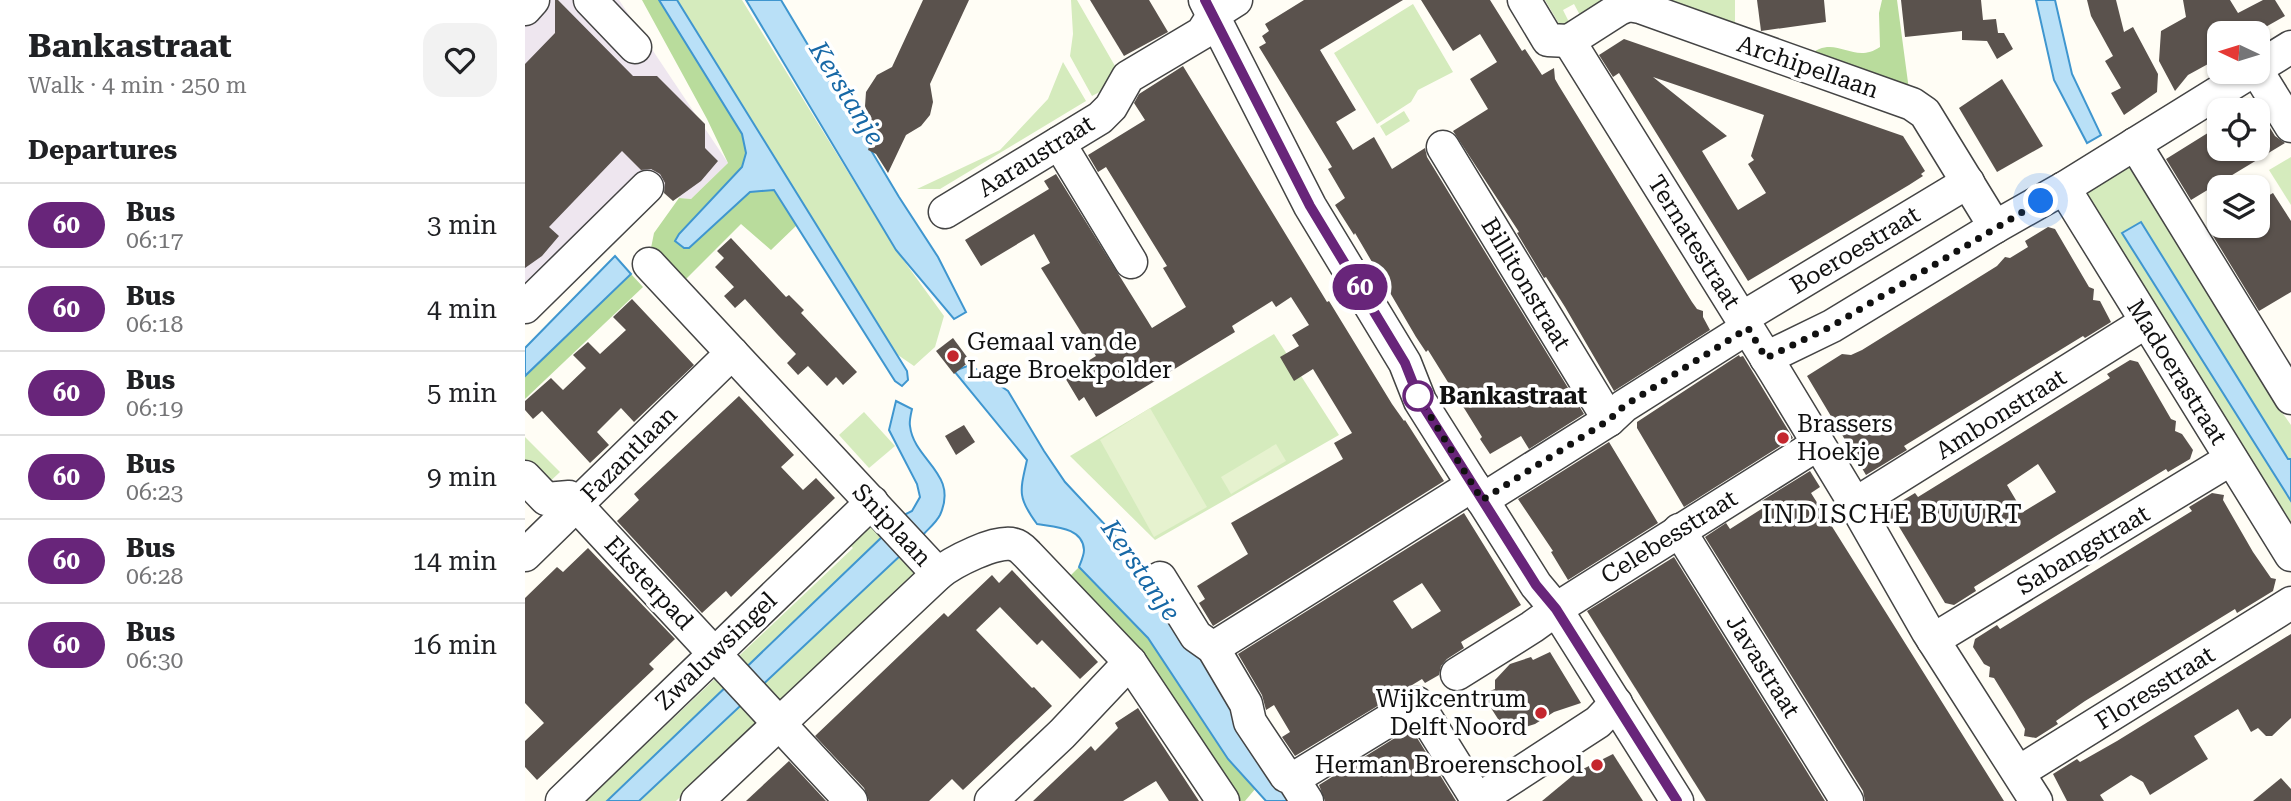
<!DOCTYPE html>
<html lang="en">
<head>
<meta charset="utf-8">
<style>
	:root { --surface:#fff; --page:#f2f2f2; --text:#202124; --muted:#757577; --line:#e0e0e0 }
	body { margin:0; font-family:"Roboto Serif",serif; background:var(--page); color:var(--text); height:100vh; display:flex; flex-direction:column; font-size:26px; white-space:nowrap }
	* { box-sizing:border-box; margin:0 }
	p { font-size:23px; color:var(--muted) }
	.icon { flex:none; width:38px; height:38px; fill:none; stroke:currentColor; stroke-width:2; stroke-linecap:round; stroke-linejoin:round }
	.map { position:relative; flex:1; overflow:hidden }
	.details { display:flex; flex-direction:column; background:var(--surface); width:525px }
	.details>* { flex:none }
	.badge { padding:0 14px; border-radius:23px; font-size:24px; line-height:46px }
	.needle { width:46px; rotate:274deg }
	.fabs { position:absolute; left:1682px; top:21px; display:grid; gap:14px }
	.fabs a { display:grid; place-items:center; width:63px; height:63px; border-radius:14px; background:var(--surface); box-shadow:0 2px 5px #0004; font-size:35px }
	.you { position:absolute; width:35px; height:35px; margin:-18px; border:5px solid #fff; border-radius:50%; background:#1a73e8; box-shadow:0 0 0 10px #1a73e833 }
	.map>.badge { position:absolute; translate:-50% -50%; box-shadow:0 0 0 4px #fff }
	h2 { padding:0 28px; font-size:26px; line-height:63px }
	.round { display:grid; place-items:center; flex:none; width:74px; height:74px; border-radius:21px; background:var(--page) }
	.overview { display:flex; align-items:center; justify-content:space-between; height:119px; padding:0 28px }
	h1 { font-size:33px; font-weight:700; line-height:52px }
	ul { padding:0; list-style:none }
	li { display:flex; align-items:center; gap:21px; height:84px; padding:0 28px; border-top:2px solid var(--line) }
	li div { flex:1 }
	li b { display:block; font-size:26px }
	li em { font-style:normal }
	li .badge { min-width:77px; font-weight:700; text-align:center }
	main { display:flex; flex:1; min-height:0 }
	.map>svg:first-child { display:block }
	.industrial { fill:#eee6ef }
	.green { fill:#d5ebbd }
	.forest { fill:#b9dc9c }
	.pitch { fill:#e6f2cf }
	.water { fill:#b9e0f7; stroke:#3f96cf; stroke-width:2 }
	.building { fill:#5a524d; fill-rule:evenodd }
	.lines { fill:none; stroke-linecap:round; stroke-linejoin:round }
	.minor-casing { stroke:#444; stroke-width:35 }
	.minor { stroke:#fff; stroke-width:32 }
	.line-casing { stroke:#fff; stroke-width:16 }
	.line { stroke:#68257a; stroke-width:10 }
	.walk { stroke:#111; stroke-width:7; stroke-dasharray:0 12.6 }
	.poi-dot { fill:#c4262e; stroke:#fff; stroke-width:2.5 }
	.stop-dot { fill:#fff; stroke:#68257a; stroke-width:3.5 }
	.labels { text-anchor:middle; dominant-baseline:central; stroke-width:7; stroke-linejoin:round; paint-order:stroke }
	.street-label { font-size:24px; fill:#111; stroke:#fff }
	.poi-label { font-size:24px; fill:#111; stroke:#fff; text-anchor:start }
	.stop-label { font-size:24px; font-weight:bold; fill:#111; stroke:#fff; text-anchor:start }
	.water-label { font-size:26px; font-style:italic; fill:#1768a6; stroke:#fff }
	.neighbourhood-label { font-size:26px; letter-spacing:2px; fill:#111; stroke:#fff }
</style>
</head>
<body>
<main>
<section class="details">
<div class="overview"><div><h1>Bankastraat</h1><p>Walk · 4 min · 250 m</p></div><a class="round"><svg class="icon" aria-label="heart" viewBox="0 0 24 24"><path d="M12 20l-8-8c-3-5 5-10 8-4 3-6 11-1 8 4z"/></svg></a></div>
<h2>Departures</h2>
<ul>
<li><span class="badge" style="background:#68257a;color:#fff">60</span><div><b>Bus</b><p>06:17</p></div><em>3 min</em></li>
<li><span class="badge" style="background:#68257a;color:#fff">60</span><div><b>Bus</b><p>06:18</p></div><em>4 min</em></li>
<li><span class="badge" style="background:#68257a;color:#fff">60</span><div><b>Bus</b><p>06:19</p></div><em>5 min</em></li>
<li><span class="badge" style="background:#68257a;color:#fff">60</span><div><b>Bus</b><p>06:23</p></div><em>9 min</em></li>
<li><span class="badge" style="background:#68257a;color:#fff">60</span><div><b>Bus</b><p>06:28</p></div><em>14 min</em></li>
<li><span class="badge" style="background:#68257a;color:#fff">60</span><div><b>Bus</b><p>06:30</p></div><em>16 min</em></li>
</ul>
</section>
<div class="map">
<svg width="1766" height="801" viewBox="0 0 1766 801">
	<rect width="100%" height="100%" fill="#fffdf5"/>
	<polygon class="industrial" points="0,0 94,0 203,163 166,199 154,198 144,187 135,191 0,319"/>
	<g class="green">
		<polygon points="152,0 217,0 371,250 419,316 410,347 389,366 370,353"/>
		<polygon points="546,0 552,0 594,73 584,87 567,96 545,56 548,34"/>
		<polygon points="1020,0 1084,0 1056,17 1049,4 1038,10 1045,24 1037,29"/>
		<polygon points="1137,0 1210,0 1210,24"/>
		<polygon points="888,4 928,72 893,90 886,102 852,124 809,53"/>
		<polygon points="538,62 561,101 415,189 392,189 475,150 523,99"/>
		<polygon points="879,111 885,121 861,136 855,126"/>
		<polygon points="1766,157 1766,205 1744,170"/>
		<polygon points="1604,167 1751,404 1766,425 1766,459 1763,459 1598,233 1766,501 1766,546 1550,198"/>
		<polygon points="749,334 814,435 630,540 545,456"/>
		<polygon points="339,412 370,446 344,468 314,435"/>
		<polygon points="0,437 35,472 19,487 0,468"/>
		<polygon points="341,523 358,536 82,801 61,801 328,548 322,542"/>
		<polygon points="377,554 396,575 228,728 151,801 114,801"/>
	</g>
	<g class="forest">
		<polygon points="117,0 134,0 217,134 221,153 217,167 154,234 164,248 225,192 249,189 272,225 246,250 216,224 160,280 126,248 129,233 154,198 166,199 203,163 182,119"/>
		<path d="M1357,0h15l12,90 -101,-34c28,-24 44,10 72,-9l-1,-34z"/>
		<polygon points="106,274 118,287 0,399 0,376"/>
		<polygon points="554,567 623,638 703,759 731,788 720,801 707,801 541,580"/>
	</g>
	<g class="pitch">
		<polygon points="625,408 682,507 629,537 575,440"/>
		<polygon points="751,444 761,461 706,494 696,477"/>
	</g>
	<g class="water">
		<polygon points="134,0 152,0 382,371 383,380 377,386 370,381 249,190 225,192 164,248 159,248 150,241 154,234 217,167 221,153 217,134"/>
		<polygon points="221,0 256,0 374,197 413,257 441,312 429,319 371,250"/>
		<polygon points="1511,0 1530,0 1547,74 1576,135 1562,143 1529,80"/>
		<polygon points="1616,222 1763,459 1766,459 1766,501 1597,233"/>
		<polygon points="90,256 106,274 0,376 0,348"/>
		<path d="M445,365l38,26 36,60 21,31 57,61 35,42 132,216h-23l-38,-42 -80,-121 -69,-71c2,-5 5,-12 5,-17 -1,-23 -30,-23 -47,-26 -20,-27 -17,-33 -10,-64l-73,-89z"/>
		<path d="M371,401l16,8c-1,5 -3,12 -2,17 4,35 49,47 30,89 -4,8 -13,15 -18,21l-20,-20 10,-5 8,-14 -3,-13 -28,-54z"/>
		<polygon points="358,536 377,554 114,801 82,801"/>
	</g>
	<g class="building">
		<polygon points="30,0 33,0 108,76 132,76 180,124 180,148 193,161 176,181 148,201 139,193 140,183 135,174 126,169 116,170 97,151 24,227 34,236 17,256 0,268 0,64 30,33"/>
		<polygon points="398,0 444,0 405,84 408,102 405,115 396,126 381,135 363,173 351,154 343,150 345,144 337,131 343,117 340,106 341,92 352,75 367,67"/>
		<polygon points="565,0 624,0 643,32 599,56"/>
		<polygon points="779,0 878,0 795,50 831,110 811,122 828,150 849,137 867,169 900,148 902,157 1059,414 1004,449 996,436 965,454 955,439 957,437 903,350 901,352 891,337 830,233 829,235 810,205 820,198 803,169 807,167 734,47 741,43 737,36 744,31 740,24"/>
		<polygon points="896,0 965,0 997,51 1000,49 1017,75 1029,68 1030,79 1034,86 1167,302 1172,309 1178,311 1178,317 1185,330 1089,391 1040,307 1021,277 1019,278 992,233 994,232 928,131 963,109 945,79 972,62 955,34 928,51"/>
		<polygon points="1232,0 1299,0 1301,22 1236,31"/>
		<polygon points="1376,0 1456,0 1458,20 1471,19 1473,33 1479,33 1488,49 1472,59 1462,41 1437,40 1437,31 1380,37"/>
		<polygon points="1562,0 1591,0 1599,32 1608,27 1633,74 1632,92 1599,115 1586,93 1596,88 1580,61 1588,56 1566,16"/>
		<polygon points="1658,0 1705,0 1713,13 1738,0 1750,0 1760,16 1730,33 1694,33 1694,58 1663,75 1650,91 1634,61 1636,31 1661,17"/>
		<path d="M1099,39l279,97 22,35 -4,3 2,2 -14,9 -161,96 -129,-208 -6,4 -14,-22zM1128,77l111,38 -13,41 3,4 -6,4 18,29 -28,17 -36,-59 25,-15z"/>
		<polygon points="658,66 802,302 804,301 867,404 879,421 880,420 919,481 688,626 674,603 680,599 672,586 723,554 706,523 818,459 809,443 827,433 788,369 769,381 755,357 774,346 767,335 784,325 766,297 751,307 747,301 707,326 710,332 571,417 559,397 554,401 539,376 571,356 516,268 525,263 509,234 456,266 440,240 524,189 519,181 531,174 627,328 661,307 638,268 642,266 581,167 573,172 563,155 620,120 609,103 614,94"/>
		<polygon points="1477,79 1518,146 1472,172 1434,108"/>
		<polygon points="1732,107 1750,136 1760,143 1666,200 1641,159 1694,126 1694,149 1732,149"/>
		<polygon points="1748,193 1766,221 1766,292 1734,311 1685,231 1693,226 1732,226 1732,202"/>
		<polygon points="1523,227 1530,229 1564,287 1569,289 1568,300 1575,301 1586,322 1560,338 1558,336 1379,446 1382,450 1341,475 1282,376 1317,354 1326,355 1337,350 1472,266 1480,257 1485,258 1503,247 1500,241"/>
		<polygon points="206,238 261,297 264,295 279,310 276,313 332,372 318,385 311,377 302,386 283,366 273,375 262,363 271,354 252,334 220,299 210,308 199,296 209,287 190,267 199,258 192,251"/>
		<polygon points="107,299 169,365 109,422 96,408 72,432 84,445 65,463 17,411 8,419 0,410 0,401 26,378 38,390 61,368 48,355 63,342 75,354 101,330 88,317"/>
		<polygon points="428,338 445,361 429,374 411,351"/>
		<polygon points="1214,355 1215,357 1218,356 1268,438 1159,507 1112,428 1112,422"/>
		<path d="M1605,360l8,2 33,57 5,2 -1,10 7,3 11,16 -3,9 -22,13 -2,-3 -110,67 -82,51 2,4 -22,14 -9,-2 -50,-83 -5,-1 2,-12 23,-14 3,4 89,-55 103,-64 -3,-4zM1513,464l18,28 -33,20 -16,-27z"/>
		<polygon points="214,396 269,455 256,467 278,490 291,478 310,498 206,597 201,591 177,613 92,521 114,500 109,494"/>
		<polygon points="439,425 450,442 431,455 420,436"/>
		<polygon points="1084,442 1133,523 1043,580 1026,552 1028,551 993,499"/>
		<polygon points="1285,471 1295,487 1286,493 1479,801 1340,801 1338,791 1180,537 1201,523 1205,529 1238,508 1235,502"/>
		<polygon points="1687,493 1699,495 1698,500 1728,552 1746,578 1751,579 1748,591 1712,613 1710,609 1560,701 1531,721 1533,724 1511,738 1499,736 1500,729 1490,712 1469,678 1464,677 1465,667 1459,664 1448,647 1450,639 1472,625 1475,629 1584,562 1667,511 1664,507"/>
		<path d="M939,513l57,92 -60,37 3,6 -17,11 -6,7 -2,9 -14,8 -3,-4 -127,77 -13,-19 8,-5 -16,-27 -8,5 -4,-15 -24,-41zM897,583l19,28 -29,18 -19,-28z"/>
		<polygon points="63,548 150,639 124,664 129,669 12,780 0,767 0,741 19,723 0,703 0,598 32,567 38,572"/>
		<polygon points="1149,557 1300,801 1181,801 1062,611"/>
		<polygon points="487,570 573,662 555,679 517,640 512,645 475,607 451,630 507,688 509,687 527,706 438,790 427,779 404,801 344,801 339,788 290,736 419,613 423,617 467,575 474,583"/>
		<polygon points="1766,634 1766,718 1747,736 1741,736 1733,728 1726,732 1713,709 1669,736 1683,759 1625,795 1618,782 1606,775 1575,795 1579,801 1542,801 1528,774 1552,759 1555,762 1592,741"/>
		<polygon points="1025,652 1056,703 1029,712 1010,724 982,733 957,694 970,689 970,680 985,664 1006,657 1008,660"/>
		<polygon points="613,708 674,801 644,801 631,781 598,801 508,801 566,746 570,751 593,728 590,723"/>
		<polygon points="886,728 931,801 800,801 794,785"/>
		<polygon points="1088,754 1118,801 1017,801 1052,772"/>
		<polygon points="264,761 301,801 221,801 251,773"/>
		<polygon points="1756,778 1766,789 1766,801 1728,801"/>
	</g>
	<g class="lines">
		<g class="minor-casing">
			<g id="minor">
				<polyline points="65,0 110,47"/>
				<polyline points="680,0 785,206 880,363 895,401 1011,585 1031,609 1152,801"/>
				<polyline points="999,0 1023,40 1044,41"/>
				<polyline points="0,9 8,0"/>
				<polyline points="1044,41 1250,372 1330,504 1403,632 1511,801"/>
				<polyline points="1044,41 1094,9 1104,5 1115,7 1387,104 1400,113 1470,227"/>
				<polyline points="1732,68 1766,47"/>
				<polyline points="1732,71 1766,126"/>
				<polyline points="534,143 606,262"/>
				<polyline points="1610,144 1766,398"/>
				<polyline points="918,147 1084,420"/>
				<polyline points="1539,188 1766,555"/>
				<polyline points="420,212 575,118 586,107 603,77 677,33 689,14 711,0"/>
				<path d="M124,264l289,310c13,-11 60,-36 77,-29 5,1 10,7 13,10l102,107 93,139"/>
				<polyline points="0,307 122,187"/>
				<polyline points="1217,318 1443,182"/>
				<polyline points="1241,358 1307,326 1470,227 1539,188 1726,72"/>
				<polyline points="0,477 21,499 44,497 326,801"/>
				<polyline points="957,500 1084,420 1099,406 1222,328"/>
				<polyline points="1330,504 1621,322"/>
				<polyline points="1154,530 1322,801"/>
				<polyline points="0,555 207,353"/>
				<polyline points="635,578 671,636 688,648 721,704 725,722 761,776 768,779 782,801"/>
				<polyline points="1408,640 1706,459"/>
				<polyline points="688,648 948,485"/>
				<polyline points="932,674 1007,627 1039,604 1293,444"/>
				<polyline points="1494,772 1766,603"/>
				<polyline points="768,779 892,703 953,801"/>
				<polyline points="953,800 1073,722 1091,703"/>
				<polyline points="37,801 347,502"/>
				<polyline points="172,801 413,574"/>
				<polyline points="466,801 537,734 605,662"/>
			</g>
		</g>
		<use href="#minor" class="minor"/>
	</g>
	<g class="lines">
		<g class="line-casing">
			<polyline id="line" points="680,0 785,206 880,363 895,401 1011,585 1031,609 1152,801"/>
		</g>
		<use href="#line" class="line"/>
		<polyline class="walk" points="893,396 957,500 1084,420 1099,406 1223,328 1241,358 1307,326 1516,201"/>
	</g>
	<g class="poi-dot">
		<circle cx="428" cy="356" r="7"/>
		<circle cx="1258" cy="438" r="7"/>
		<circle cx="1016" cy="713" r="7"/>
		<circle cx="1072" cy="765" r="7"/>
	</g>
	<circle class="stop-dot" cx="893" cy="396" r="14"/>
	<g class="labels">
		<g class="street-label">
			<text transform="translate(1283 67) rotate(19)">Archipellaan</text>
			<text transform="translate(511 156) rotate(-32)">Aaraustraat</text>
			<text transform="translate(1169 242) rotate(58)">Ternatestraat</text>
			<text transform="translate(1330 250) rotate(-31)">Boeroestraat</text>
			<text transform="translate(1001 284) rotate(59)">Billitonstraat</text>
			<text transform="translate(1652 372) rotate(58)">Madoerastraat</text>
			<text transform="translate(1476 414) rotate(-32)">Ambonstraat</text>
			<text transform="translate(104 454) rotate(-45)">Fazantlaan</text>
			<text transform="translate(367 525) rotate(47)">Sniplaan</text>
			<text transform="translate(1144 537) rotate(-32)">Celebesstraat</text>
			<text transform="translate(1558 550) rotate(-31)">Sabangstraat</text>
			<text transform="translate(124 583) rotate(47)">Eksterpad</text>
			<text transform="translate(191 651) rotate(-44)">Zwaluwsingel</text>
			<text transform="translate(1238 666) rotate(58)">Javastraat</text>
			<text transform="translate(1630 688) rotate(-32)">Floresstraat</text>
		</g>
		<g class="poi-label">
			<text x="442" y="342">Gemaal van de<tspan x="442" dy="28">Lage Broekpolder</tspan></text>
			<text x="1272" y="424">Brassers<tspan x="1272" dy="28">Hoekje</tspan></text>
			<text x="1002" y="699" text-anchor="end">Wijkcentrum<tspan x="1002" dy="28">Delft Noord</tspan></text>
			<text x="1058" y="765" text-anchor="end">Herman Broerenschool</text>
		</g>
		<g class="stop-label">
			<text x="914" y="396">Bankastraat</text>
		</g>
		<g class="water-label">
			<text transform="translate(322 93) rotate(58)">Kerstanje</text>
			<text transform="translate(616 570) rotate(55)">Kerstanje</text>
		</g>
		<g class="neighbourhood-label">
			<text x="1368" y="514">INDISCHE BUURT</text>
		</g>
	</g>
</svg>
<div class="fabs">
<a><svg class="needle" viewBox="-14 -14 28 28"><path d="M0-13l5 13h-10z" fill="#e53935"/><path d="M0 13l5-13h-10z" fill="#757577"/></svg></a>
<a><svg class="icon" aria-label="locate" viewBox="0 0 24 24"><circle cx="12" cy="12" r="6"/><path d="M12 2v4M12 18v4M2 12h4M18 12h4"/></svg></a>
<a><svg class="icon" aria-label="layers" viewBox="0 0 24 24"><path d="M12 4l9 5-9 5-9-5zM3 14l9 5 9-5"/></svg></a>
</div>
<div class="you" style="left:1516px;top:201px"></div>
<b class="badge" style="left:835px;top:287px;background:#68257a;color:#fff">60</b>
</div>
</main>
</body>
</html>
